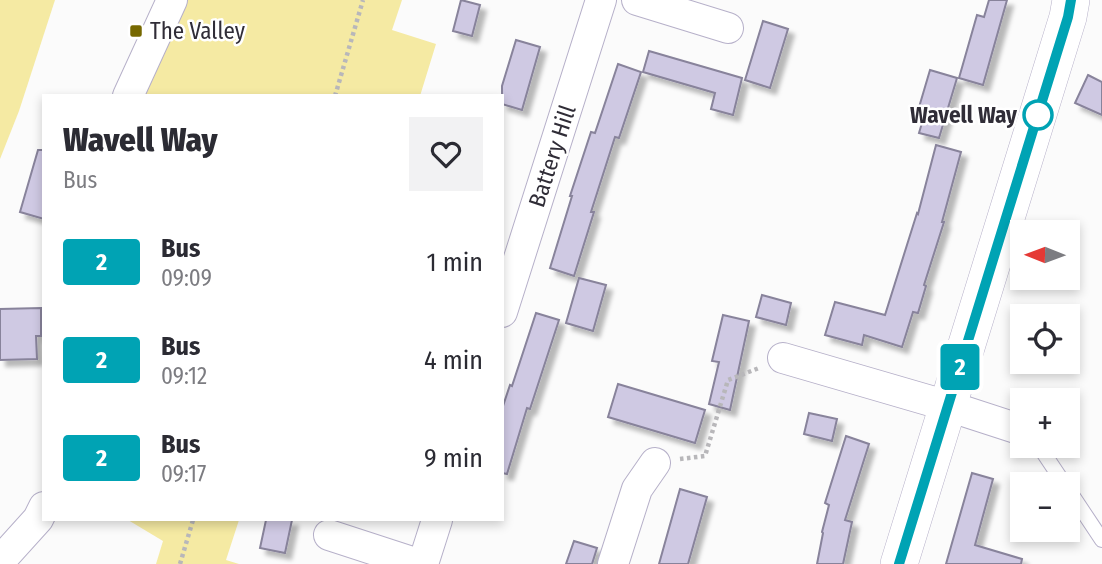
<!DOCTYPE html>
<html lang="en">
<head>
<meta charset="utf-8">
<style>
	:root { --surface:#fff; --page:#f2f2f3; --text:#2b2b33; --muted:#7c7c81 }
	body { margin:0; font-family:"Fira Sans Condensed",sans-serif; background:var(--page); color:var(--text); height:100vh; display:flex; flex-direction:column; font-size:26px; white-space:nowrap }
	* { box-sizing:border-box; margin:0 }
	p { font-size:23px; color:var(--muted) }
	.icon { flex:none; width:38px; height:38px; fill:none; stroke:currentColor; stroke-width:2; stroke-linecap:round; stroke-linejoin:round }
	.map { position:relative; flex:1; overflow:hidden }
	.details { position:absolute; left:42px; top:94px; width:462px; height:427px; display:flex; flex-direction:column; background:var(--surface); border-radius:0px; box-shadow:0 4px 10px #0003 }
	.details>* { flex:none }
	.badge { padding:0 14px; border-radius:5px; font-size:24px; line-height:46px }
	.needle { width:46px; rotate:271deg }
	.controls { position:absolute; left:1010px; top:220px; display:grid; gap:14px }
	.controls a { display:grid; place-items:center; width:70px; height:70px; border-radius:0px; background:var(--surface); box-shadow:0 4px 10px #0003; font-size:35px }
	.map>.badge { position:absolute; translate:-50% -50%; box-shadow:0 0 0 4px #fff }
	.round { display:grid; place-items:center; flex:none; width:74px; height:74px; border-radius:0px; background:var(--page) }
	.summary { display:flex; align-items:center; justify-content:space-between; height:119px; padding:0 21px }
	h1 { font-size:33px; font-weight:800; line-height:52px }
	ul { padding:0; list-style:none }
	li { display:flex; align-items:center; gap:21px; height:98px; padding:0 21px }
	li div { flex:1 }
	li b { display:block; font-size:26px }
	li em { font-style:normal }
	li .badge { min-width:77px; font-weight:700; text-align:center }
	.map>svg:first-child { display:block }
	.green { fill:#f5eaa3 }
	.building { fill:#cfc9e3; stroke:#88839b; stroke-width:2; filter:url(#shadow) }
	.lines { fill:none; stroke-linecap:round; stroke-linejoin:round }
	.service-casing { stroke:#b6b0c9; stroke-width:16 }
	.minor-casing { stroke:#b6b0c9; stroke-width:32 }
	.tertiary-casing { stroke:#b6b0c9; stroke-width:38 }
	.path { stroke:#b8b7ba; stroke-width:4.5; stroke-dasharray:3.5 3.5; stroke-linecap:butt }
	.service { stroke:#fff; stroke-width:14 }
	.minor { stroke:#fff; stroke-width:30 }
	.tertiary { stroke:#fff; stroke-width:37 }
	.line-casing { stroke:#fff; stroke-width:16 }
	.line { stroke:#00a3b4; stroke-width:10 }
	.poi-dot { fill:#766800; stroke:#fff; stroke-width:2.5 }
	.stop-dot { fill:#fff; stroke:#00a3b4; stroke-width:3.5 }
	.labels { text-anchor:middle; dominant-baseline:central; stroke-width:5; stroke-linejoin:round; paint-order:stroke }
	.poi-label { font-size:23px; fill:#302d37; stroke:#fff; text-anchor:start }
	.stop-label { font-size:23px; font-weight:bold; fill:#302d37; stroke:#fff; text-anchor:end }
	.street-label { font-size:23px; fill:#302d37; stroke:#fff }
</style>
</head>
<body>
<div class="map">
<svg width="1102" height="564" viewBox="0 0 1102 564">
	<defs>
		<filter id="shadow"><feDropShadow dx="6" dy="6" stdDeviation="2" flood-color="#0004"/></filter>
	</defs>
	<rect width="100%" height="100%" fill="#fbfbfb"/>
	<g class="green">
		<polygon points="0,0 55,0 19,111 0,159"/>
		<polygon points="182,0 402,0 392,30 436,44 420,96 139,96"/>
		<polygon points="128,520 239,520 226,560 239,564 156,564 163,541"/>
	</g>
	<g class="building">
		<polygon points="461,0 480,5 472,36 453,31"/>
		<polygon points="989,0 1007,0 983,85 959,78 977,15 984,17"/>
		<polygon points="763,21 788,29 770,88 745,80"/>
		<polygon points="516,40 540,47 522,110 502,104 502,86"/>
		<polygon points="649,51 742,78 733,115 711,109 715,93 643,72"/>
		<polygon points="618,64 641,72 619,138 615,137 591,212 594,212 574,276 550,268 572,196 570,196 591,132 595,133"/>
		<polygon points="930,70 957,78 939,138 919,133 924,116 917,114"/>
		<polygon points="1088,75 1102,82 1102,115 1075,103"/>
		<polygon points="936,145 961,152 942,222 944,222 924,285 926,286 918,313 913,312 902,347 864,335 862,345 825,335 835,302 885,315 917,213 918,214"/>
		<polygon points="38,150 44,150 44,219 20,212"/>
		<polygon points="579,278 606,285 593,331 566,323"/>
		<polygon points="762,295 791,303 786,325 756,317"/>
		<polygon points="41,308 41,336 36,336 37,359 0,360 0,309"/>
		<polygon points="536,313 559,320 530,409 527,408 507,474 502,473 502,409 510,385 512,386"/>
		<polygon points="723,315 749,321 730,410 709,404 719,362 712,361"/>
		<polygon points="618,384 705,410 695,443 608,417"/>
		<polygon points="809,413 837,419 832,441 804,434"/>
		<polygon points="846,436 869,444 845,520 852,522 843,564 817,564 823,533 822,532 829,505 825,503"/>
		<polygon points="972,473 993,479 975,545 1022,559 1021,564 946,564"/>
		<polygon points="680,489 707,497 688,564 659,564"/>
		<polygon points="266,520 292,520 285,553 260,548"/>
		<polygon points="574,541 597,548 592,564 566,564"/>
	</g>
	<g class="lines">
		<g class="service-casing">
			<g id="service">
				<polyline points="1039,446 1065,485"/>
				<polyline points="1068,489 1102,540"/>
			</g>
		</g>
		<g class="minor-casing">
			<g id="minor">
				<polyline points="637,0 728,28"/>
				<polyline points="128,96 172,0"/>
				<polyline points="502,312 601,0"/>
				<polyline points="783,358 948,406 1022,430"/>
				<polyline points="329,535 418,564"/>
				<polyline points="0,561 38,519 44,507"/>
				<polyline points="423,564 437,520"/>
				<polyline points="613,564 637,489 655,463"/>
			</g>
		</g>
		<g class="tertiary-casing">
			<polyline id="tertiary" points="899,564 1068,17 1071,0"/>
		</g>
		<g class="path">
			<polyline points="335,96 363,0"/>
			<polyline points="680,459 705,456 728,380 759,368"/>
			<polyline points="180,564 193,520"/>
		</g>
		<use href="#service" class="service"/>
		<use href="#minor" class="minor"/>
		<use href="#tertiary" class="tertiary"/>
	</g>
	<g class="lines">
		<g class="line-casing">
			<polyline id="line" points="899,564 1068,17 1071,0"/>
		</g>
		<use href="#line" class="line"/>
	</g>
	<rect class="poi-dot" x="129" y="24" width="14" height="14" rx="3.5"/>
	<circle class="stop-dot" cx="1038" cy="115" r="14"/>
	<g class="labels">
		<g class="poi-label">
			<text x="150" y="31">The Valley</text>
		</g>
		<g class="stop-label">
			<text x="1017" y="115">Wavell Way</text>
		</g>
		<g class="street-label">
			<text transform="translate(552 156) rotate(-72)">Battery Hill</text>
		</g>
	</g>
</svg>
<div class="controls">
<a><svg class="needle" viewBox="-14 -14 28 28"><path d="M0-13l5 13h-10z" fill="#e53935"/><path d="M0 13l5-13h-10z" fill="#7c7c81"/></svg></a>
<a><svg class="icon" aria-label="locate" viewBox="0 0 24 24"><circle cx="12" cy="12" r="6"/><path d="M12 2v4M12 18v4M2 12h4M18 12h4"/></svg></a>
<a>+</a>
<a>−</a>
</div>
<b class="badge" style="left:960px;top:367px;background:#00a3b4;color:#fff">2</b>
<section class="details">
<div class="summary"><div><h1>Wavell Way</h1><p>Bus</p></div><a class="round"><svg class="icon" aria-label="heart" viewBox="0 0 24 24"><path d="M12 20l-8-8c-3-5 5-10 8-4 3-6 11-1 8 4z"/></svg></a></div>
<ul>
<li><span class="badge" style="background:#00a3b4;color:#fff">2</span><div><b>Bus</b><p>09:09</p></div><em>1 min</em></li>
<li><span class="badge" style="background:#00a3b4;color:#fff">2</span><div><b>Bus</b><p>09:12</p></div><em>4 min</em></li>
<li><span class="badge" style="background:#00a3b4;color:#fff">2</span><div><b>Bus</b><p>09:17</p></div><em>9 min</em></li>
</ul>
</section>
</div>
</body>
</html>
